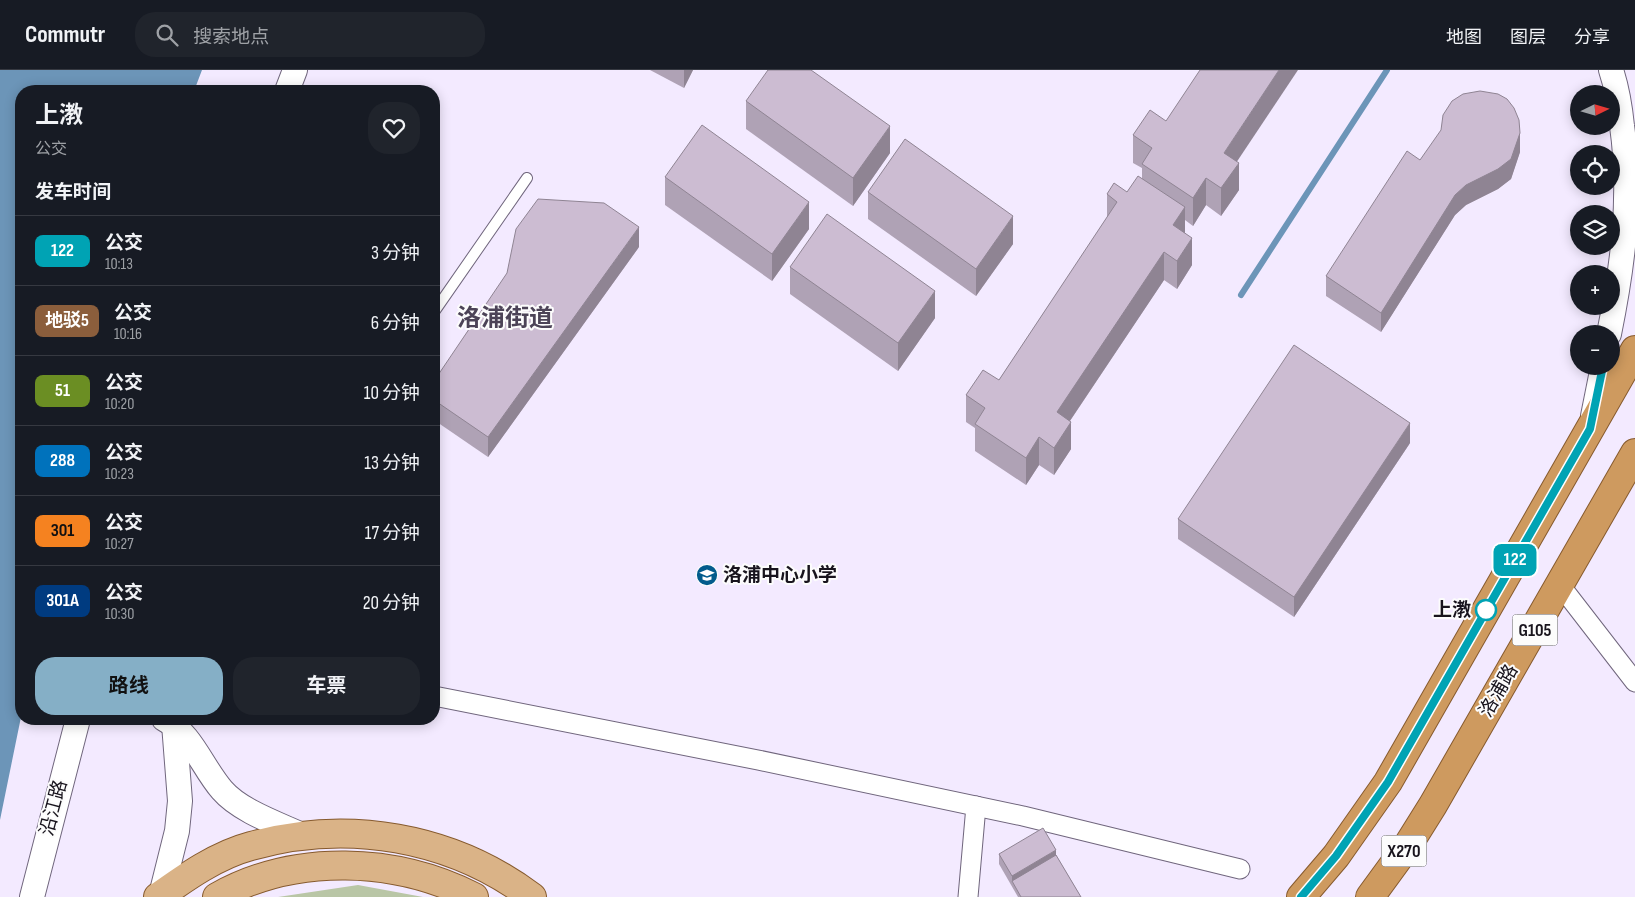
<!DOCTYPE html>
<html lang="zh">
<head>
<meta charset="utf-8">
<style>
	:root { --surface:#171b24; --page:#20242c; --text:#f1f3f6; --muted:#9ea1a6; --line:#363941; --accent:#85afc6 }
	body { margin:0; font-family:"Sofia Sans Condensed","Noto Sans SC",sans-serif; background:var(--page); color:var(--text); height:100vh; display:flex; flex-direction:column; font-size:19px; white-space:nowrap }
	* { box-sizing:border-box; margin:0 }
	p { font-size:16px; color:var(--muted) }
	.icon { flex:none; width:28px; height:28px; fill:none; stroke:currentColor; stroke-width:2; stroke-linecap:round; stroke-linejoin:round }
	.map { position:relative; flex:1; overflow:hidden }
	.details { position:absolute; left:15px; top:15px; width:425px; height:640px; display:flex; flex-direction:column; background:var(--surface); border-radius:20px; box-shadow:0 2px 12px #0003 }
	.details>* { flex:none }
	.badge { padding:0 10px; border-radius:8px; font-size:18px; line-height:32px }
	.needle { width:32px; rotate:85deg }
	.tools { position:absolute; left:1570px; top:15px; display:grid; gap:10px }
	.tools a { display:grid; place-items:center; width:50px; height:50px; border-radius:50%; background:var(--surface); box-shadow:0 2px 12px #0003; font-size:25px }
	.map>.badge { position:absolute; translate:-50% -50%; box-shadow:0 0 0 2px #fff }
	h2 { padding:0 20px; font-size:19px; line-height:45px }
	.round { display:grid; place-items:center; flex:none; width:52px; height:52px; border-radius:20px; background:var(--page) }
	.overview { display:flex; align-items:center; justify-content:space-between; height:85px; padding:0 20px }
	h1 { font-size:24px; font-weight:700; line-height:38px }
	.primary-button { display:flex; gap:10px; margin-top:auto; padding:10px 20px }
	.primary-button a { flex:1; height:58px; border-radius:20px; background:var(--accent); color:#111; font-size:20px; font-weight:700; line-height:58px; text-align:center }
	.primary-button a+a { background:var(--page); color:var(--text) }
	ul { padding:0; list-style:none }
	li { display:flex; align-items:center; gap:15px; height:70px; padding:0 20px; border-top:1px solid var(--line) }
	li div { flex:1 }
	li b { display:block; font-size:19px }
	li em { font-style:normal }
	li .badge { min-width:55px; font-weight:700; text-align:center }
	header { display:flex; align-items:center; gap:30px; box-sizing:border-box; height:70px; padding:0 25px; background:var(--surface); border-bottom:1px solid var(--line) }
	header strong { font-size:24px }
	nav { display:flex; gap:28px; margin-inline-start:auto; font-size:18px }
	.search { width:350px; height:45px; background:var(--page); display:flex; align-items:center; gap:12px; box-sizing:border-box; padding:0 18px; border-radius:20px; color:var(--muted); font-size:19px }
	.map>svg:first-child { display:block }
	.green { fill:#b9c6a6 }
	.water { fill:#6c95b8 }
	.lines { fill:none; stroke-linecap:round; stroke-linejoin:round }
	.stream { stroke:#6c95b8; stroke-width:6 }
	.service-casing { stroke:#70667d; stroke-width:12 }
	.minor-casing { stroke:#70667d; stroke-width:21 }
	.tertiary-casing { stroke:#70667d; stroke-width:26 }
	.primary-casing { stroke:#865a2e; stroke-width:30 }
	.trunk-casing { stroke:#865a2e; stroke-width:30 }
	.service { stroke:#fff; stroke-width:10 }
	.minor { stroke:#fff; stroke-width:19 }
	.tertiary { stroke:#fff; stroke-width:24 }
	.primary { stroke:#dab387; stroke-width:28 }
	.trunk { stroke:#ce9a5f; stroke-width:28 }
	.wall { fill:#afa2b5 }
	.shaded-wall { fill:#8f8493 }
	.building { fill:#ccbcd2; stroke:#8f8493 }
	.line-casing { stroke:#fff; stroke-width:11 }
	.line { stroke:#00a3b4; stroke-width:8 }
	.stop-dot { fill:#fff; stroke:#00a3b4; stroke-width:2.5 }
	.labels { text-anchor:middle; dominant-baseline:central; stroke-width:4; stroke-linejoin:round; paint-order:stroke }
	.shield { fill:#fcfcfc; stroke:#5c5a60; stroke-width:1 }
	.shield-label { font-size:18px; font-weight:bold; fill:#18141d }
	.poi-label { font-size:19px; font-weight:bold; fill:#18141d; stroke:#fcfcfc; text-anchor:start }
	.stop-label { font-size:19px; font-weight:bold; fill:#18141d; stroke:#fcfcfc; text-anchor:end }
	.street-label { font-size:19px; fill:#18141d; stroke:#fcfcfc }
	.district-label { font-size:24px; font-weight:bold; fill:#4c4357; stroke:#fcfcfc }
</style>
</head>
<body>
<header>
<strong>Commutr</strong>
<div class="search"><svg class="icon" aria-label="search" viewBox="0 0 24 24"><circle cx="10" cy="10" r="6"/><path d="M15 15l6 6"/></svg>搜索地点</div>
<nav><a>地图</a><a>图层</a><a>分享</a></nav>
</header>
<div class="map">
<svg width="1635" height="827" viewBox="0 0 1635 827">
	<rect width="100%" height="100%" fill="#f3eaff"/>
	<polygon class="green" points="358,815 423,827 278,827"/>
	<polygon class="water" points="0,0 202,0 194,21 21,21 21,647 0,750"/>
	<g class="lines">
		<polyline class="stream" points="1241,225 1387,0"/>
		<g class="service-casing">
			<polyline id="service" points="434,242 527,108"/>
		</g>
		<g class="minor-casing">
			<g id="minor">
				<polyline points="1560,515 1635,612"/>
				<polyline points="434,626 758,690 1023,746 1240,799"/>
				<polyline points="968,827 976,736"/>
			</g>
		</g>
		<g class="tertiary-casing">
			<g id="tertiary">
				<polyline points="287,21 295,0"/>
				<path d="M1609,264c14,-69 23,-138 13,-208 -2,-20 -5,-38 -11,-56"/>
				<polyline points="1593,346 1603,296"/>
				<path d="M164,649c28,15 38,48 58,71 18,21 56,34 80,45"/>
				<polyline points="161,825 177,761 180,731 174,654"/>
				<polyline points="32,827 78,649"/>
			</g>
		</g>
		<g class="primary-casing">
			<g id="primary">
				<path d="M158,827c28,-20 59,-42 93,-51 96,-27 200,-10 281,51"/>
				<path d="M217,827c78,-44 179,-40 257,0"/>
			</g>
		</g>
		<g class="trunk-casing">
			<g id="trunk">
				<polyline points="1301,827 1336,786 1388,712 1635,280"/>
				<polyline points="1370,827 1408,775 1433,735 1635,383"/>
			</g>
		</g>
		<use href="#service" class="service"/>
		<use href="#minor" class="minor"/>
		<use href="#tertiary" class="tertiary"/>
		<use href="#primary" class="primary"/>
		<use href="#trunk" class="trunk"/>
	</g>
	<g class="wall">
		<polygon points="650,0 693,0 684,18"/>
		<polygon points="746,31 890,83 853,136 746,59"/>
		<polygon points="1166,51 1237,92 1239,120 1221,146 1206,135 1193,156 1185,150 1185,163 1192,195 1177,219 1164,210 1070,351 1071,379 1054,405 1039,395 1026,415 975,381 975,358 966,352 966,325 999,310 1107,148 1107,124 1127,122 1142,108 1142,98 1133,93 1133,65"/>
		<polygon points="1520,82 1511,109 1498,119 1466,135 1455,145 1381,262 1326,226 1326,206 1420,90"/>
		<polygon points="665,107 809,159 772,211 665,135"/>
		<polygon points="868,122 1013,174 976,226 868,149"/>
		<polygon points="639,177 488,387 434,350 434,311"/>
		<polygon points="790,197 935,248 898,301 790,224"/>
		<polygon points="1410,373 1294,547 1178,469 1178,449"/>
		<polygon points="999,784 1056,785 1081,827 1018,827 999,794"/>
	</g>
	<g class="shaded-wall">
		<polygon points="684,0 693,0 684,18"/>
		<polygon points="1279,0 1298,0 1224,111 1224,83"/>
		<polygon points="890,56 890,83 853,136 853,108"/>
		<polygon points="1520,63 1520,82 1511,109 1498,119 1466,135 1455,145 1381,262 1381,243 1455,125 1466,115"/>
		<polygon points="1239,93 1239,120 1221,146 1221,118"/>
		<polygon points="1206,108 1206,135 1193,156 1193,128"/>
		<polygon points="809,132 809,159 772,211 772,184"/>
		<polygon points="1185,137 1185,165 1173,155"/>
		<polygon points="1013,146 1013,174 976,226 976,199"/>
		<polygon points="639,157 639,177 488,387 488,367"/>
		<polygon points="1192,168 1192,195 1177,219 1177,191"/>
		<polygon points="1164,182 1164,210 1057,370 1057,342"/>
		<polygon points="935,221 935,248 898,301 898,273"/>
		<polygon points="1071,352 1071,379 1054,405 1054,378"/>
		<polygon points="1410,353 1410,373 1294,547 1294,527"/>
		<polygon points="1039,367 1039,395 1026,415 1026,388"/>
		<polygon points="1056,780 1056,790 1012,812 1012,806"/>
	</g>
	<g class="building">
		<polygon points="768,0 811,0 890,56 853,108 746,31"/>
		<polygon points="1200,0 1279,0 1224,83 1239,93 1221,118 1206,108 1193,128 1142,94 1152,78 1133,65 1150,40 1166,51"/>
		<polygon points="1480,21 1498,24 1507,29 1514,38 1519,50 1520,63 1511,89 1498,99 1466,115 1455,125 1381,243 1326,206 1407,81 1420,90 1441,60 1443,45 1452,31 1463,24"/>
		<polygon points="702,55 809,132 772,184 665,107"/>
		<polygon points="905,69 1013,146 976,199 868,122"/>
		<polygon points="1138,106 1185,137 1173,155 1192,168 1177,191 1164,182 1057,342 1071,352 1054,378 1039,367 1026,388 975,354 985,338 966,325 983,300 999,310 1117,132 1107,124 1114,113 1127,122"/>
		<polygon points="538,129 604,133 639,157 488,367 434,330 434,311 507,203 516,159"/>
		<polygon points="827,144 935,221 898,273 790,197"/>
		<polygon points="1294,275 1410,353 1294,527 1178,449"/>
		<polygon points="1043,758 1056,780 1012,806 999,784"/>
		<polygon points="1056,785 1081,827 1021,827 1012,811"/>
	</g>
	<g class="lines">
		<g class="line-casing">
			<polyline id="line" points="1301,827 1336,786 1388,712 1590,359 1603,296"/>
		</g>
		<use href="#line" class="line"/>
	</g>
	<defs>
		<g id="school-disc" transform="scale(1.125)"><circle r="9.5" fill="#025b8c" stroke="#fcfcfc"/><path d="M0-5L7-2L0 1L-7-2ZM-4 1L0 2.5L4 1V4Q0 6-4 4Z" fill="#fff"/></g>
	</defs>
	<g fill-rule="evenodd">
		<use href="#school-disc" x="707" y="505"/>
	</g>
	<circle class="stop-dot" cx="1486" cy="540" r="10"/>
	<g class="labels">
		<g class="shield">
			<rect x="1512.5" y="544.5" width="45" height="31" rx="4"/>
			<rect x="1381.5" y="765.5" width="45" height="31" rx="4"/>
		</g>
		<g class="shield-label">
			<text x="1535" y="560">G105</text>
			<text x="1404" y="781">X270</text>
		</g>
		<g class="poi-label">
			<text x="723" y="505">洛浦中心小学</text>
		</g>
		<g class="stop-label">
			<text x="1471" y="540">上漖</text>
		</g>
		<g class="street-label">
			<text transform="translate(1499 621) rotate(-60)">洛浦路</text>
			<text transform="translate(54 738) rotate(-75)">沿江路</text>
		</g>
		<g class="district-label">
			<text x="505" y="248">洛浦街道</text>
		</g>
	</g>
</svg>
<div class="tools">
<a><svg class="needle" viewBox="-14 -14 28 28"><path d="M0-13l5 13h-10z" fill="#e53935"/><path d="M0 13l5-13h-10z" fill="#9ea1a6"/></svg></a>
<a><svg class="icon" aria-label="locate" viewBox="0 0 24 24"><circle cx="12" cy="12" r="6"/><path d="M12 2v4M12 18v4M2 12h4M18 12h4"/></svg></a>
<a><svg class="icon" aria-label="layers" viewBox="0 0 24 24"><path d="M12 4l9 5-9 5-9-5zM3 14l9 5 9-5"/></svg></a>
<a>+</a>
<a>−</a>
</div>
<b class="badge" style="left:1515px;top:490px;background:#00a3b4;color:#fff">122</b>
<section class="details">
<div class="overview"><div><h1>上漖</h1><p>公交</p></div><a class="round"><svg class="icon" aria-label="heart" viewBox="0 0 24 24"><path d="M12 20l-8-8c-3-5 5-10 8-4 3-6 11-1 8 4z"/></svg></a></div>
<h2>发车时间</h2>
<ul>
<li><span class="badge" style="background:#00a3b4;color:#fff">122</span><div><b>公交</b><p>10:13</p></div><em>3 分钟</em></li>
<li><span class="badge" style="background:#8b5e3c;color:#fff">地驳5</span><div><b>公交</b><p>10:16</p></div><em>6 分钟</em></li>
<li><span class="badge" style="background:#6b8e23;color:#fff">51</span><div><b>公交</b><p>10:20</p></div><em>10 分钟</em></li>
<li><span class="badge" style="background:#0072bc;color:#fff">288</span><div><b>公交</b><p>10:23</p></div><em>13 分钟</em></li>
<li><span class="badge" style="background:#f58220;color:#111">301</span><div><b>公交</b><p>10:27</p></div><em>17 分钟</em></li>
<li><span class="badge" style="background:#003b80;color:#fff">301A</span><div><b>公交</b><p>10:30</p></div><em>20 分钟</em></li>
</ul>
<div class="primary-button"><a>路线</a><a>车票</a></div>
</section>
</div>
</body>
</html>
